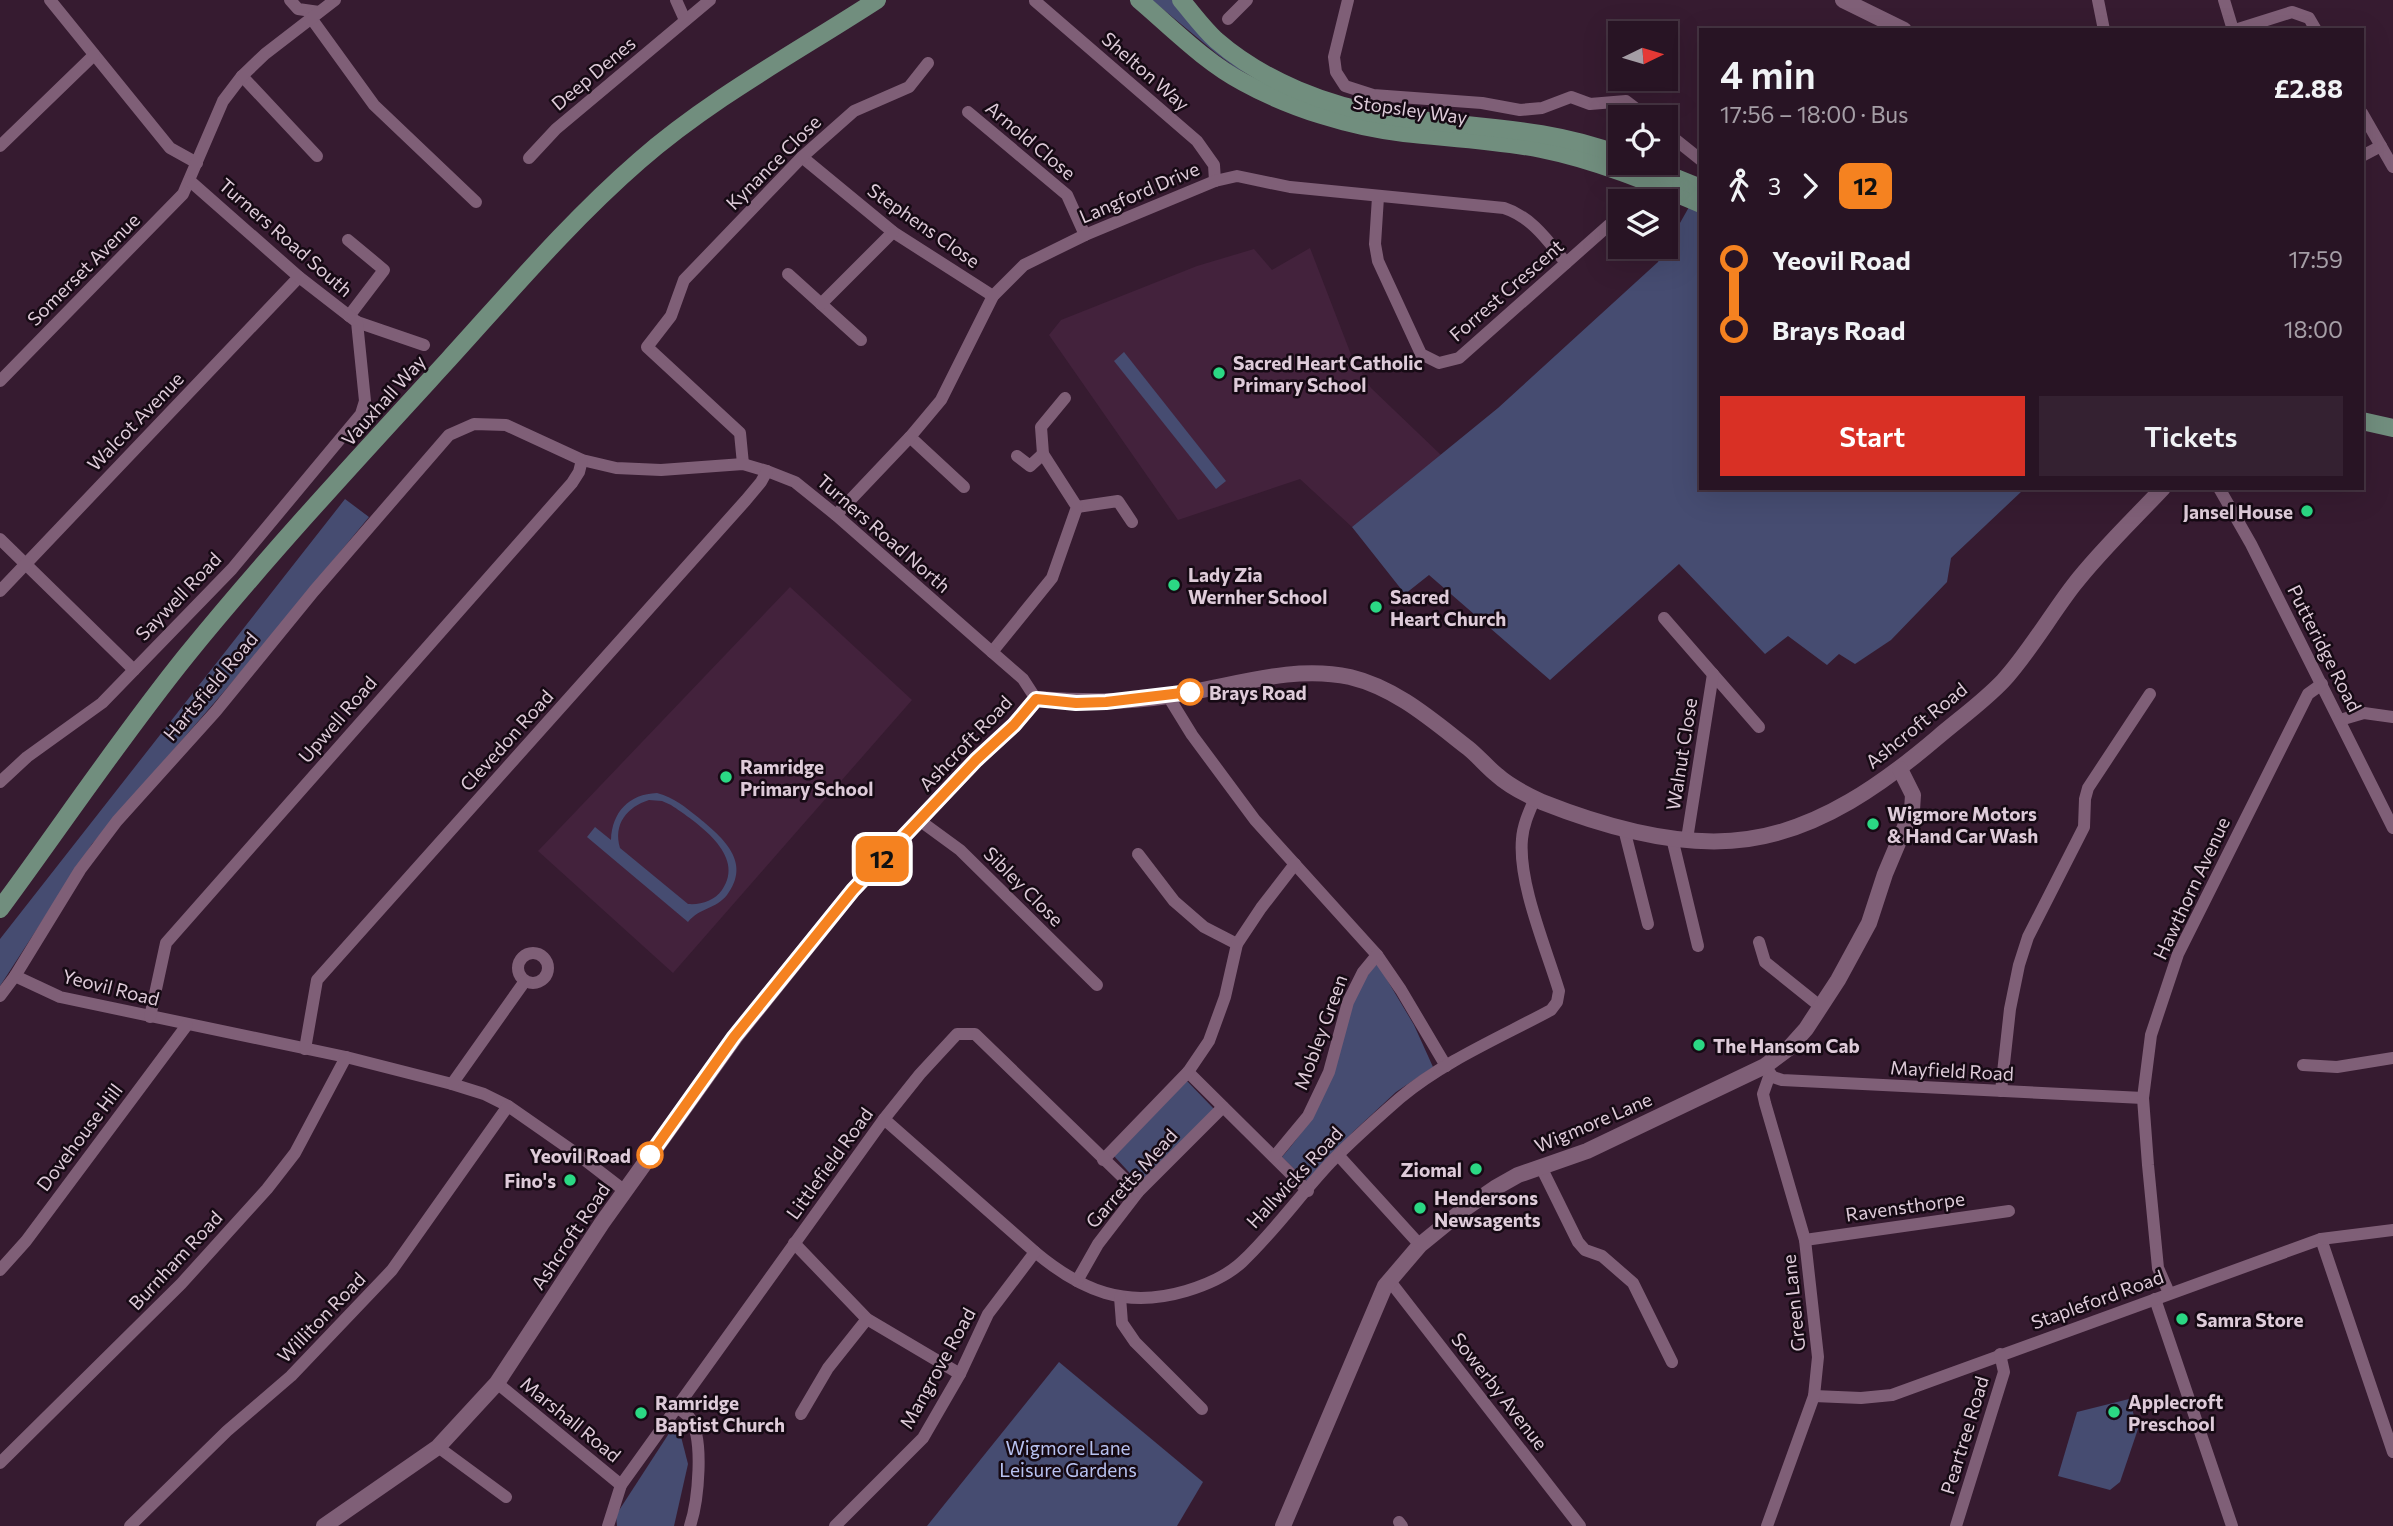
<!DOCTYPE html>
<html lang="en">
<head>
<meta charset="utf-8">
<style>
	:root { --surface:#281424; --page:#342131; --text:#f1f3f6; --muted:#a59ea6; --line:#443341; --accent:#d93025 }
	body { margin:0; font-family:Commissioner,sans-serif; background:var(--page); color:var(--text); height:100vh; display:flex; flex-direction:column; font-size:26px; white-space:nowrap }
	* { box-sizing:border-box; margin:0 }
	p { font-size:23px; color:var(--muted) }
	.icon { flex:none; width:38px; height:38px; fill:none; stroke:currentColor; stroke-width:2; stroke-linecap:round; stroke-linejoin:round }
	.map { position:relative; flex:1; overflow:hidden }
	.sheet { position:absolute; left:1699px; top:28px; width:665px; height:462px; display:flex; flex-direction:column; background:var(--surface); border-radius:0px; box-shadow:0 7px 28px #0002,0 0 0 2px var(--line) }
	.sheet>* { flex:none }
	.badge { padding:0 14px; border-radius:10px; font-size:24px; line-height:46px }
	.needle { width:46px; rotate:85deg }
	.controls { position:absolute; left:1608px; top:21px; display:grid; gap:14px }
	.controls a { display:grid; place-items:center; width:70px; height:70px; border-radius:0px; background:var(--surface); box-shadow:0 7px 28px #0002,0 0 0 2px var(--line); font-size:35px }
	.map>.badge { position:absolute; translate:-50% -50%; box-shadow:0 0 0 4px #fff }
	.legs { display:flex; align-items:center; gap:10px; height:77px; padding:0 21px; font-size:23px }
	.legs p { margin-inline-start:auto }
	.summary { display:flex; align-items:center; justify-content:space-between; height:119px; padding:0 21px }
	h1 { font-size:38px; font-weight:600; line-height:52px }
	.button { display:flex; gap:14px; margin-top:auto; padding:14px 21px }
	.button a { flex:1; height:80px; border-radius:0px; background:var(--accent); color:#fff; font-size:28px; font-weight:600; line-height:80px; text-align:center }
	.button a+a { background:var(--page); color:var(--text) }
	ul { padding:0 21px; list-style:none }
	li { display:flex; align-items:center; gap:24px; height:70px; font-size:26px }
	li i { display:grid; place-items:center; width:10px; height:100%; margin:0 9px; background:currentColor }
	li i::after { content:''; width:18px; height:18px; margin:-9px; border:5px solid; border-radius:50%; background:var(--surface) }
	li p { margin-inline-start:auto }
	li:first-child i { background:linear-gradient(#0000 50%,currentColor 0) }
	li:last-child i { background:linear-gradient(currentColor 50%,#0000 0) }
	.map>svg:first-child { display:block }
	.built { fill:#43223c }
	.green { fill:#464c71; fill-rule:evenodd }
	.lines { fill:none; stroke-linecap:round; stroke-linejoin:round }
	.minor { stroke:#7f5f77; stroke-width:12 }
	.tertiary { stroke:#7f5f77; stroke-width:16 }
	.primary { stroke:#718e7e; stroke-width:18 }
	.line-1-casing { stroke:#fff; stroke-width:16 }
	.line-1 { stroke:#f58220; stroke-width:10 }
	.poi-dot { fill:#2bd884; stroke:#160a14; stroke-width:2.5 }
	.stop-1-dot { fill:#fff; stroke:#f58220; stroke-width:3.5 }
	.labels { text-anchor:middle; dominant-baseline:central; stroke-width:5; stroke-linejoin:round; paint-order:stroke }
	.street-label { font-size:19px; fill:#decbd9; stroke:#160a14 }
	.poi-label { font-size:19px; font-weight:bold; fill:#decbd9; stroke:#160a14; text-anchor:start }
	.stop-label { font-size:19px; font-weight:bold; fill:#decbd9; stroke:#160a14; text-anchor:start }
	.park-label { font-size:19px; fill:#b8c2f1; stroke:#160a14 }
</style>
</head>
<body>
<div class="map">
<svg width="2393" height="1526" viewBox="0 0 2393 1526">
	<rect width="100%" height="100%" fill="#361b30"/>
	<g class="built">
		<polygon points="1310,248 1352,357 1371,388 1441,455 1352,527 1300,479 1178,520 1049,335 1061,320 1197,266 1254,249 1272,270"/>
		<polygon points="790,587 912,700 673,973 538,851"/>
	</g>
	<g class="green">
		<polygon points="1152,0 1174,0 1266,80 1622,163 1701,195 1661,181 1278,90 1236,68 1217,54"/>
		<polygon points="1689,207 1701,211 1701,488 2019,488 2022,491 1951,558 1947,582 1891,640 1855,664 1839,654 1827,665 1788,636 1765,654 1679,564 1550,680 1429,575 1405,594 1352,527 1498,408 1658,262"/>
		<polygon points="1124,352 1226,481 1216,489 1114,361"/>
		<polygon points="345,499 369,517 240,673 92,844 0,986 0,939"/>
		<path d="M657,793c18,5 28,14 42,25 24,20 53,44 28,77 -11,14 -28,13 -39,27l-101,-85 8,-10 16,13c1,-28 18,-46 46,-47zM649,800l13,1 9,4c25,17 76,50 51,85 -8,11 -21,15 -34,14l-68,-56c-7,-24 7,-41 29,-48z"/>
		<path d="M1377,963l37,62 19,42 -37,25 -42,39 -46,51 -26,-25c10,-12 22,-26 29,-40 24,-50 29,-111 66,-154z"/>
		<polygon points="1187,1081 1214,1109 1139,1183 1114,1156"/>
		<polygon points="1059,1362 1203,1482 1177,1526 927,1526"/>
		<polygon points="2129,1399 2138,1429 2120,1482 2110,1490 2058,1476 2077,1412"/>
		<polygon points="677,1421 688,1464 674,1526 617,1526 616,1515"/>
	</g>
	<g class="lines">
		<g class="minor">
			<polyline points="50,0 170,148 197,163"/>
			<polyline points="290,0 298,9 319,12"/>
			<polyline points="676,0 685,20"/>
			<polyline points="1348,0 1334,57 1336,72 1345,86 1373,95 1482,103 1520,110 1542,108 1571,97 1590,104 1626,101 1647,117"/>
			<polyline points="2098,0 2104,30"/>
			<polyline points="2224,0 2233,30"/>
			<polyline points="1035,1 1197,141 1214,165 1215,181"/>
			<polyline points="311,18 374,105 476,202"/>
			<polyline points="1228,19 1247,0"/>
			<polyline points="2235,30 2292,12 2309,18 2316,30"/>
			<polyline points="242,76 317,156"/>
			<polyline points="968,112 1067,195 1085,235"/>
			<polyline points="2362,113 2393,167"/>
			<polyline points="1666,132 1701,160"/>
			<polyline points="0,146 94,55"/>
			<polyline points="2362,156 2381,146"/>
			<polyline points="802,157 893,232 993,296"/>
			<polyline points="529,158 556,129 710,0"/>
			<polyline points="1378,197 1375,244 1378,261 1421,354 1439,363 1459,358 1609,225"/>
			<polyline points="348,240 384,270 349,316"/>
			<polyline points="788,274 861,340"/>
			<polyline points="821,304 893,232"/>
			<polyline points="357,322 424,345"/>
			<polyline points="0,381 183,194 223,101 242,76 265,54 335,0"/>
			<polyline points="910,437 964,487"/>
			<polyline points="1017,456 1030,466 1043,454"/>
			<polyline points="743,464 740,433 647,347 671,316 684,280 802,157 854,111 909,87 928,63"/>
			<polyline points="2219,488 2251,544 2393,828"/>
			<polyline points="1077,507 1118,501 1132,522"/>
			<path d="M836,515l74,-78 31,-37 52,-104 31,-31 61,-30 130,-54 22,-5 53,11 214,21c28,9 44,33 62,55"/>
			<polyline points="0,539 134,670"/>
			<polyline points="0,591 299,277"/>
			<polyline points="1664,618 1759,727"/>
			<polyline points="992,652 1052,578 1077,507 1043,454 1041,427 1065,398"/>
			<polyline points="1168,696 1192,735 1255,820 1377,955 1401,990 1446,1066"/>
			<polyline points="2340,720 2364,713 2393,717"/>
			<polyline points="0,782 27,757 102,703 232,569 361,414 365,401 357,322 299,277 190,181"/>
			<polyline points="919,820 960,850 1097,985"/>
			<polyline points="1624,829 1648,924"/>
			<polyline points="1672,838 1698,946"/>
			<polyline points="1687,839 1713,674"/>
			<polyline points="1138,854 1174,901 1204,927 1237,944"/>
			<polyline points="1759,942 1765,962 1821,1007"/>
			<circle cx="533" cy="968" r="15"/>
			<polyline points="15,976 60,997 346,1057 452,1084 484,1094 508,1106 577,1154 625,1191"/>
			<polyline points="0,996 15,976 80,870 117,821 216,711 314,591 449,435 474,424 506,425 582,460 616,468 661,470 743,464 767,471 795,482 836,515 992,652 1023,679 1036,699"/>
			<polyline points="150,1017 166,943 572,483 579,472 582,460"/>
			<polyline points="305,1049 317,980 746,500 761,482 767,471"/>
			<polyline points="2303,1065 2337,1067 2393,1058"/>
			<polyline points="1767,1069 1773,1077 1782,1080 2143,1098"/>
			<polyline points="1188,1072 1308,1191"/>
			<polyline points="452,1084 525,981"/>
			<polyline points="2001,1091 2010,1009 2019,965 2028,937 2084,827 2085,799 2088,788 2150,694"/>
			<path d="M884,1119l151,133c47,39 90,57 151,39 20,-6 41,-15 56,-29 32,-30 58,-67 88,-99 22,-23 46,-44 70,-65 44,-37 101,-61 151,-88l6,-8 2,-11c-13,-43 -41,-108 -37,-152 1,-14 7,-27 13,-41"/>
			<polyline points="1339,1156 1420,1245"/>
			<polyline points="1274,1157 1308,1116 1329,1072 1348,1002 1363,972 1377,955"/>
			<polyline points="1103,1160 1188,1072 1209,1041 1225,997 1237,944 1261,908 1295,864"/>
			<polyline points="1541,1167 1578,1242 1585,1250 1602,1256 1633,1283 1672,1362"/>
			<polyline points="2321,1239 2393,1452"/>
			<polyline points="1805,1240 2009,1211"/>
			<polyline points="794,1243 867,1319 960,1374"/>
			<polyline points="0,1270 26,1241 187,1025"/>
			<polyline points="1389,1280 1580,1526"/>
			<polyline points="1077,1281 1098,1244 1138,1192 1223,1107"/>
			<polyline points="2169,1293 2158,1268 2148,1165 2143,1098 2151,1035 2178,954 2308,694 2322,684"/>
			<polyline points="1120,1297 1122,1323 1135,1342 1202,1409"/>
			<polyline points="2155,1299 2232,1526"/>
			<polyline points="497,1383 621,1485"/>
			<polyline points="1814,1396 1861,1398 1892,1395 2321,1239 2393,1230"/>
			<path d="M676,1407c4,3 10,6 13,10 16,20 9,85 1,109"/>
			<polyline points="801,1414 828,1368 867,1319"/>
			<polyline points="438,1447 506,1497"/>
			<polyline points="0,1463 181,1284 267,1189 295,1153 346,1057"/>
			<polyline points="1399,1522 1402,1526"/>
			<polyline points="130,1526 227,1431 291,1376 392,1270 508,1106"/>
			<polyline points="608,1526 621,1485 884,1119 920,1074 957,1034 975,1034 1138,1192"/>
			<polyline points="835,1526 923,1438 960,1374 988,1314 1035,1252"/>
			<polyline points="1767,1526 1814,1396 1818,1357 1805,1240 1765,1103 1763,1094 1770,1074"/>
			<polyline points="1956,1526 2004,1372 2000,1354"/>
		</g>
		<g class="tertiary">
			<polyline points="1843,0 1904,30"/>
			<path d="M324,1526l114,-79 59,-64 105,-160 133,-186 118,-147 123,-130 38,-35 22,-26c47,3 85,4 132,-3 61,-8 121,-32 182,-19 46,11 82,43 118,71 10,8 19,19 29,27 12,11 30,20 45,27 63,25 138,47 206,37 72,-10 136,-56 190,-102 21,-18 45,-35 65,-56 25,-27 47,-65 70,-95 27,-35 60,-66 90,-98"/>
			<polyline points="1283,1526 1385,1286 1420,1245 1463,1210 1495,1188 1518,1175 1587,1151 1765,1066 1789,1048 1806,1029 1838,980 1869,923 1885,874 1912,810 1913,795 1900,769"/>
		</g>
		<g class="primary">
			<path d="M1139,0c33,28 66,62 104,82 47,26 108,45 161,51 46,5 92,7 137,16 55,11 108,33 160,55"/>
			<path d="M1181,0c12,14 22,28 35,40 47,41 113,67 174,76 79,12 155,10 230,39"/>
			<polyline points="1639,163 1701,188"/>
			<polyline points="2362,421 2393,428"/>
			<path d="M0,909c62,-84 120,-171 186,-253 83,-102 173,-199 263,-297 61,-67 121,-138 190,-198 72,-63 158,-109 238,-161"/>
		</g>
	</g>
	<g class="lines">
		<g class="line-1-casing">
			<polyline id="line-1" points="650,1155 734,1037 853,890 976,760 1014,725 1036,699 1076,703 1106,702 1190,692"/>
		</g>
		<use href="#line-1" class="line-1"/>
	</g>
	<g class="poi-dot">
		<circle cx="1219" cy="373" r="7"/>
		<circle cx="2307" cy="511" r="7"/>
		<circle cx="1174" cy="585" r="7"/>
		<circle cx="1376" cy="607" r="7"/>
		<circle cx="726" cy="777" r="7"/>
		<circle cx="1873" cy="824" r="7"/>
		<circle cx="1699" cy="1045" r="7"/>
		<circle cx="1476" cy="1169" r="7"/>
		<circle cx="570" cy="1180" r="7"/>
		<circle cx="1420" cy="1208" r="7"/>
		<circle cx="2182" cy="1319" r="7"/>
		<circle cx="2114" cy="1412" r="7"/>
		<circle cx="641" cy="1413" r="7"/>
	</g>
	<g class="stop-1-dot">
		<circle cx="1190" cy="692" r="12"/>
		<circle cx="650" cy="1155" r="12"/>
	</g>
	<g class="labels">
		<g class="street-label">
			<text transform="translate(1146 71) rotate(41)">Shelton Way</text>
			<text transform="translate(593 73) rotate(-40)">Deep Denes</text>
			<text transform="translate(1410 109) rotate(8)">Stopsley Way</text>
			<text transform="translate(1031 140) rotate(40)">Arnold Close</text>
			<text transform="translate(773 162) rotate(-45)">Kynance Close</text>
			<text transform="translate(1139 192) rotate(-23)">Langford Drive</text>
			<text transform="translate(924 225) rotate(35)">Stephens Close</text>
			<text transform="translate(286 237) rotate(41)">Turners Road South</text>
			<text transform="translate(83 269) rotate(-45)">Somerset Avenue</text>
			<text transform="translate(1506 290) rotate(-41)">Forrest Crescent</text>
			<text transform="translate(383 400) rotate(-48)">Vauxhall Way</text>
			<text transform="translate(135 421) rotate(-46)">Walcot Avenue</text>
			<text transform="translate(884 533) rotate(41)">Turners Road North</text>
			<text transform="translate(178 596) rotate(-46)">Saywell Road</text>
			<text transform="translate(2325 648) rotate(63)">Putteridge Road</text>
			<text transform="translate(210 686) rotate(-50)">Hartsfield Road</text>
			<text transform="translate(337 719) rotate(-49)">Upwell Road</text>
			<text transform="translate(1916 725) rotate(-39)">Ashcroft Road</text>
			<text transform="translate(506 740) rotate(-48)">Clevedon Road</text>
			<text transform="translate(965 743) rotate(-46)">Ashcroft Road</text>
			<text transform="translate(1681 754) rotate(-81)">Walnut Close</text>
			<text transform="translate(1024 886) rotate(45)">Sibley Close</text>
			<text transform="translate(2191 888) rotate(-65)">Hawthorn Avenue</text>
			<text transform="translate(111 987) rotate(14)">Yeovil Road</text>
			<text transform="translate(1320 1032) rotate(-70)">Mobley Green</text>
			<text transform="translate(1952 1070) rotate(3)">Mayfield Road</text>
			<text transform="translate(1593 1122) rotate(-23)">Wigmore Lane</text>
			<text transform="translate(79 1137) rotate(-53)">Dovehouse Hill</text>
			<text transform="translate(829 1163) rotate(-54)">Littlefield Road</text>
			<text transform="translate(1294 1177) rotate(-47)">Hallwicks Road</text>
			<text transform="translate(1131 1178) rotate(-48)">Garretts Mead</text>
			<text transform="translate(1905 1206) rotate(-8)">Ravensthorpe</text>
			<text transform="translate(570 1236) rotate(-56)">Ashcroft Road</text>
			<text transform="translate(175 1260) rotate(-47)">Burnham Road</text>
			<text transform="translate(2097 1299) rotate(-20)">Stapleford Road</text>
			<text transform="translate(1793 1303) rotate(-96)">Green Lane</text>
			<text transform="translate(321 1317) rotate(-46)">Williton Road</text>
			<text transform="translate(937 1368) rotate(-61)">Mangrove Road</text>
			<text transform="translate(1500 1391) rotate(52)">Sowerby Avenue</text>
			<text transform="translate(571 1419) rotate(39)">Marshall Road</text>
			<text transform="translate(1964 1435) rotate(-73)">Peartree Road</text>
		</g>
		<g class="poi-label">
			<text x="1233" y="362">Sacred Heart Catholic<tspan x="1233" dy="22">Primary School</tspan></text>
			<text x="2293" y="511" text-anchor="end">Jansel House</text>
			<text x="1188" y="574">Lady Zia<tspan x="1188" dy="22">Wernher School</tspan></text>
			<text x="1390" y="596">Sacred<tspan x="1390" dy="22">Heart Church</tspan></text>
			<text x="740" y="766">Ramridge<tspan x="740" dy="22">Primary School</tspan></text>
			<text x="1887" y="813">Wigmore Motors<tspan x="1887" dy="22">&amp; Hand Car Wash</tspan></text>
			<text x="1713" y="1045">The Hansom Cab</text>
			<text x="1462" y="1169" text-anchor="end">Ziomal</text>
			<text x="556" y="1180" text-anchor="end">Fino's</text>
			<text x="1434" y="1197">Hendersons<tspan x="1434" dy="22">Newsagents</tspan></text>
			<text x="2196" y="1319">Samra Store</text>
			<text x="2128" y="1401">Applecroft<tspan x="2128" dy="22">Preschool</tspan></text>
			<text x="655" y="1402">Ramridge<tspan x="655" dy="22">Baptist Church</tspan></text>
		</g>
		<g class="stop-label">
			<text x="1209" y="692">Brays Road</text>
			<text x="631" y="1155" text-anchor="end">Yeovil Road</text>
		</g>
		<g class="park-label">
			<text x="1068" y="1447">Wigmore Lane<tspan x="1068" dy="22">Leisure Gardens</tspan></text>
		</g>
	</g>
</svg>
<div class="controls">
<a><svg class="needle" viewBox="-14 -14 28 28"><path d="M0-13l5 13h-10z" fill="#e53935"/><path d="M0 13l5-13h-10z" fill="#a59ea6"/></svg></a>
<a><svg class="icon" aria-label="locate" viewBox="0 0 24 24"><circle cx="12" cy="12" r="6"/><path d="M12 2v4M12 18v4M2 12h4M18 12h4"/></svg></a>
<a><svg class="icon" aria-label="layers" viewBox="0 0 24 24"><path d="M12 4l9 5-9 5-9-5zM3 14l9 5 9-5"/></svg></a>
</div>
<b class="badge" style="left:882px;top:859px;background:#f58220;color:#111">12</b>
<section class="sheet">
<div class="summary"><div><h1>4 min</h1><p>17:56 – 18:00 · Bus</p></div><b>£2.88</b></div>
<div class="legs"><svg class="icon" aria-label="walk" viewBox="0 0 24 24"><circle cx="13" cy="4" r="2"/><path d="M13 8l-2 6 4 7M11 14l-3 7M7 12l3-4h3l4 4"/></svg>3<svg class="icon" aria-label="forward" viewBox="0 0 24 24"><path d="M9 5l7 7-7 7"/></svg><b class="badge" style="background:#f58220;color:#111">12</b></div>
<ul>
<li><i style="color:#f58220"></i><b>Yeovil Road</b><p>17:59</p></li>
<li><i style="color:#f58220"></i><b>Brays Road</b><p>18:00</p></li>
</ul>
<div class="button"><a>Start</a><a>Tickets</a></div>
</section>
</div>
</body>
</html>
